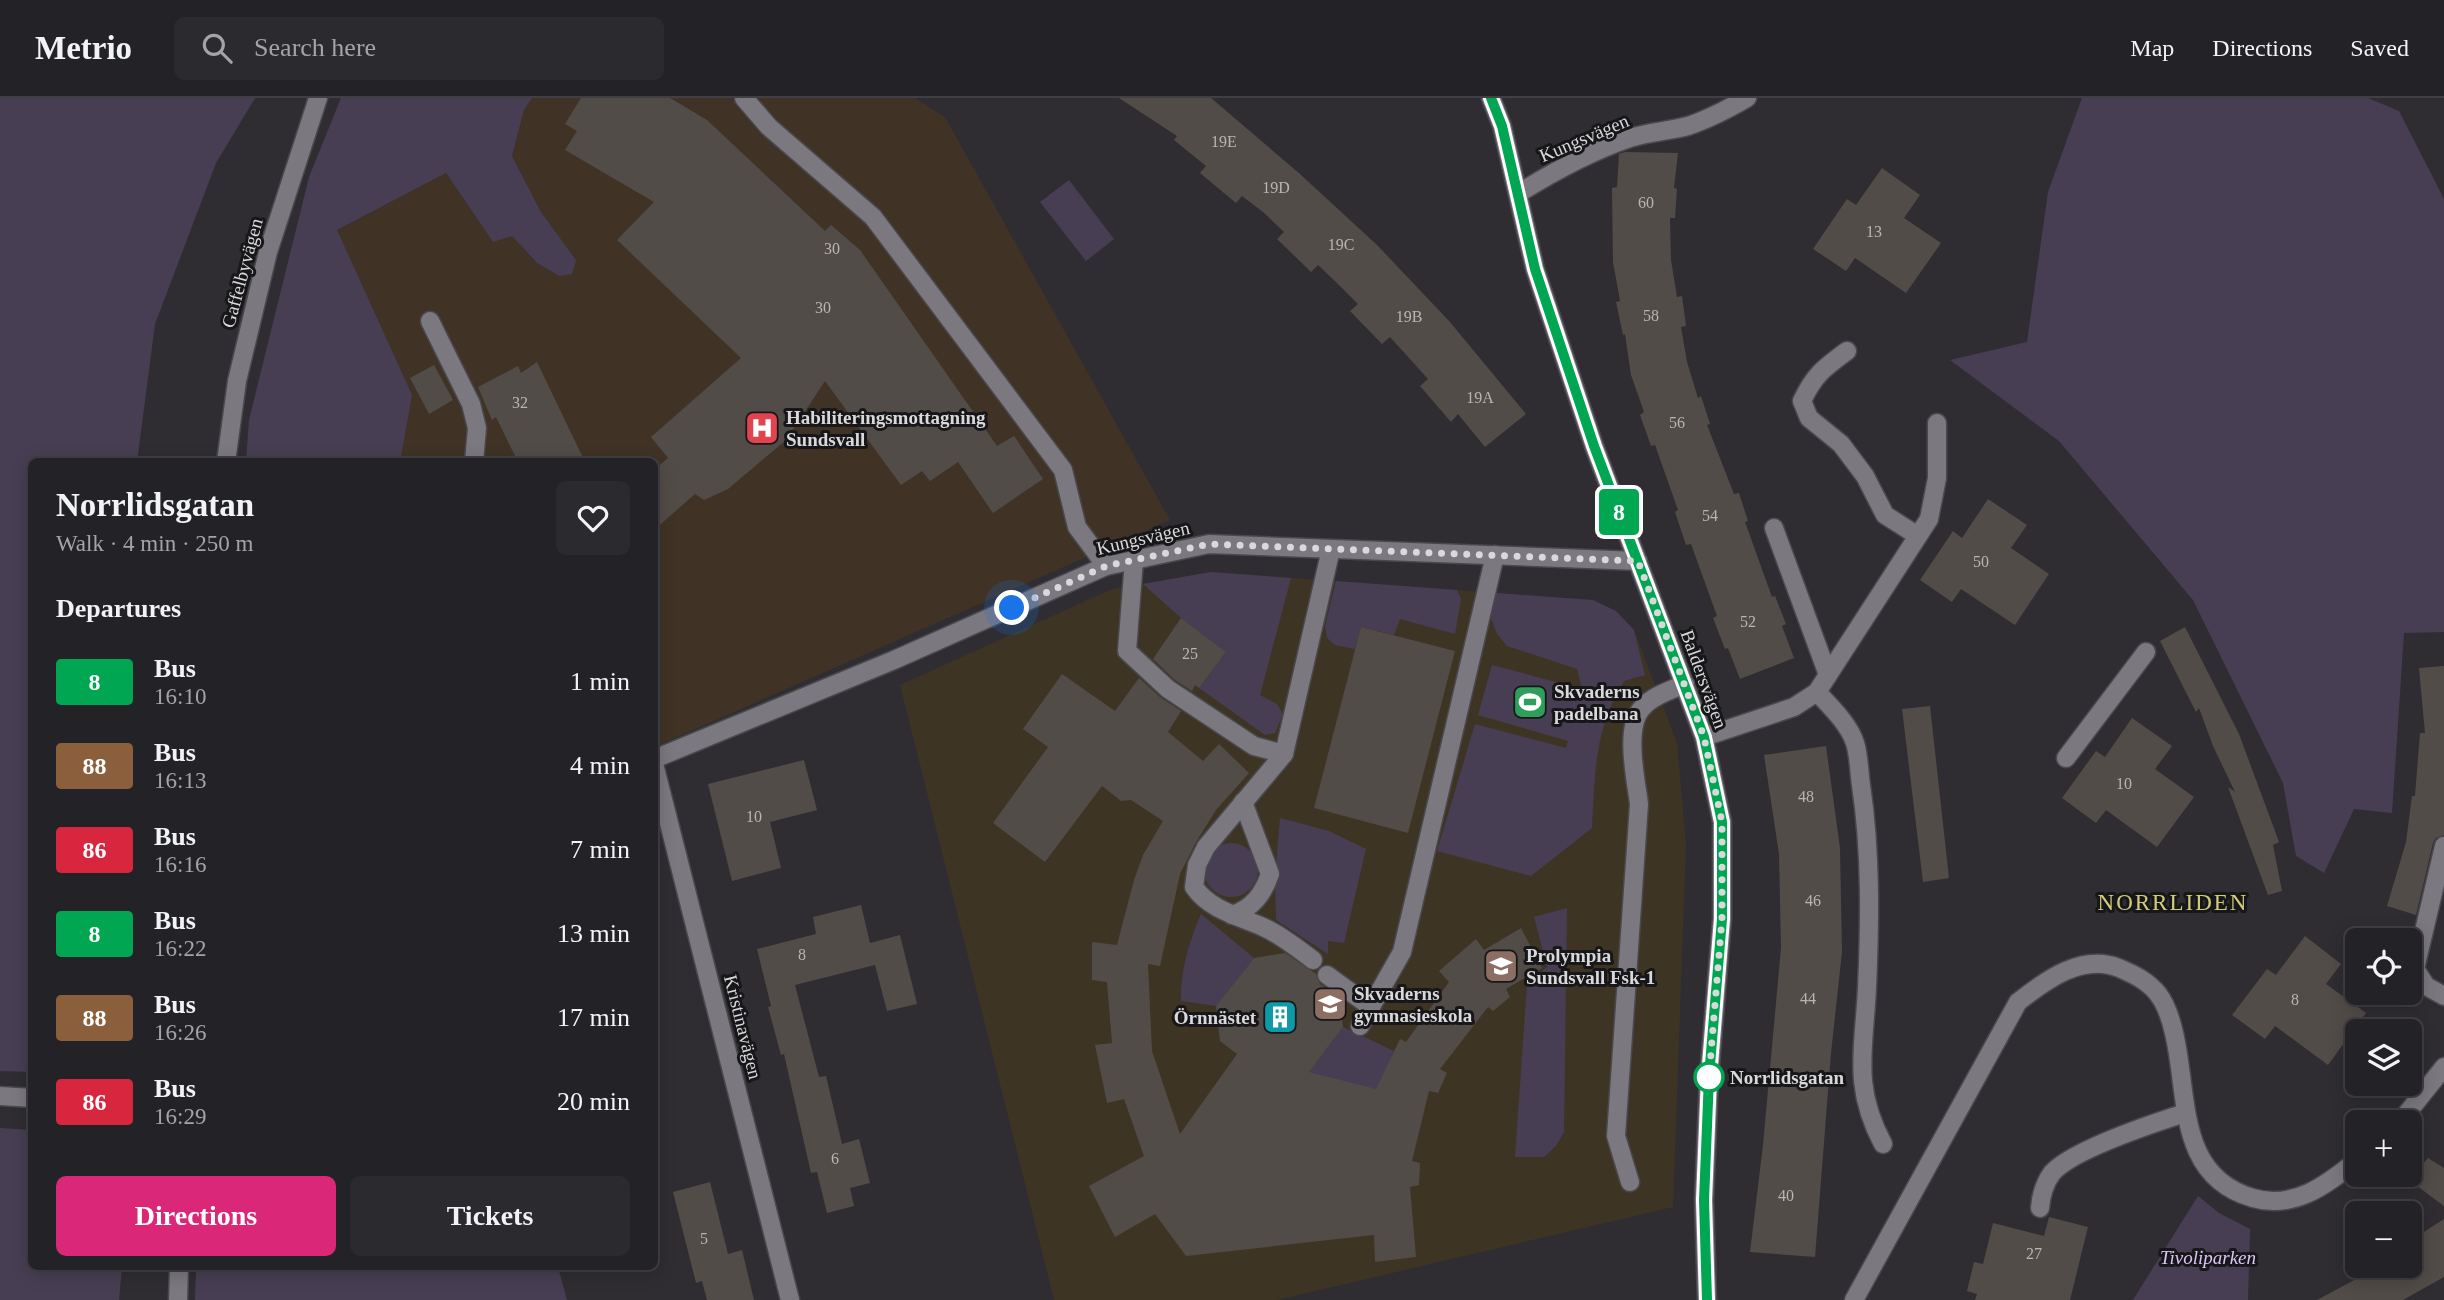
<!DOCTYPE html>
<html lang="en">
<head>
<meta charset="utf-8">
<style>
	:root { --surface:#232226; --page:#2b2a2e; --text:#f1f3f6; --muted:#a3a4a7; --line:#403f43; --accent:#db2777 }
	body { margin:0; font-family:"Times New Roman",serif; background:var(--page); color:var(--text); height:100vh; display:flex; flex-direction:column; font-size:26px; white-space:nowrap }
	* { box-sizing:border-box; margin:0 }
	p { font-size:23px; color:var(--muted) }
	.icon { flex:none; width:38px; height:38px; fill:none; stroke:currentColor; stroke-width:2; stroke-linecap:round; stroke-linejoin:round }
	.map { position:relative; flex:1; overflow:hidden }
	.details { position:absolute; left:28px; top:360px; width:630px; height:812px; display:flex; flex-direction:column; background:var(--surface); border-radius:10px; box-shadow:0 4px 18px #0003,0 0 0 2px var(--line) }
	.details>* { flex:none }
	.badge { padding:0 14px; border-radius:5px; font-size:24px; line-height:46px }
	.tools { position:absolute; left:2345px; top:830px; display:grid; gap:14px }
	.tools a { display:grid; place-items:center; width:77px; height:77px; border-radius:10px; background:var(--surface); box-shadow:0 4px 18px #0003,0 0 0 2px var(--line); font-size:35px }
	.you { position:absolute; width:35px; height:35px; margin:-18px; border:5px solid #fff; border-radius:50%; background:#1a73e8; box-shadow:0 0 0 10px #1a73e833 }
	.map>.badge { position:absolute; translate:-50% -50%; box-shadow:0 0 0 4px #fff }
	h2 { padding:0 28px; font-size:26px; line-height:63px }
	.round { display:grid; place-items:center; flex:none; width:74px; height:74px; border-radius:10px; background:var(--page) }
	.summary { display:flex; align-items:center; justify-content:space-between; height:119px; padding:0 28px }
	h1 { font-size:33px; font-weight:700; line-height:52px }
	.button { display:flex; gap:14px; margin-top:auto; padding:14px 28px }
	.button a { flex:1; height:80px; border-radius:10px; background:var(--accent); color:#fff; font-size:28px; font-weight:700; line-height:80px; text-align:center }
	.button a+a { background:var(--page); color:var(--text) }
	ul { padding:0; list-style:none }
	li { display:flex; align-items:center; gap:21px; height:84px; padding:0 28px }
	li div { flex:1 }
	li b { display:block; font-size:26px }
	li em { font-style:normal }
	li .badge { min-width:77px; font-weight:700; text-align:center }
	header { display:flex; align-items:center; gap:42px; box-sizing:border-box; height:98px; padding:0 35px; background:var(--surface); border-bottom:2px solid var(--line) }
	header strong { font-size:33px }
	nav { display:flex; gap:38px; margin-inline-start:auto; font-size:24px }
	.search { width:490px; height:63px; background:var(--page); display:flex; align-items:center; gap:18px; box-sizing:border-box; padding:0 24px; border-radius:10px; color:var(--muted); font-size:26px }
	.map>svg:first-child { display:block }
	.education { fill:#3e3424 }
	.medical { fill:#403325 }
	.green { fill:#473e53 }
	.building { fill:#524c48 }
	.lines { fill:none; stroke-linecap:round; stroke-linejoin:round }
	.minor-casing { stroke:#49484c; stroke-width:21 }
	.minor { stroke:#7b787f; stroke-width:18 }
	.line-casing { stroke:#fff; stroke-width:16 }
	.line { stroke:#00a651; stroke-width:10 }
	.walk { stroke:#d9d8db; stroke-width:7; stroke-dasharray:0 12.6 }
	.stop-dot { fill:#fff; stroke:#00a651; stroke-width:3.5 }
	.labels { text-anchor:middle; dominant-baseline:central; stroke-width:6; stroke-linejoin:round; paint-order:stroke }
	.number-label { font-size:16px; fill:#b7b5b6 }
	.street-label { font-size:19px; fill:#d9d8db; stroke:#171618 }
	.poi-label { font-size:19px; font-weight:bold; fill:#d9d8db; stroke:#171618; text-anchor:start }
	.stop-label { font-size:19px; font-weight:bold; fill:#d9d8db; stroke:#171618; text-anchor:start }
	.park-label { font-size:19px; font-style:italic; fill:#dbc5f8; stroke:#171618 }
	.quarter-label { font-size:23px; letter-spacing:2px; fill:#d3cb7c; stroke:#171618 }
</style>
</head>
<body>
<header>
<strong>Metrio</strong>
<div class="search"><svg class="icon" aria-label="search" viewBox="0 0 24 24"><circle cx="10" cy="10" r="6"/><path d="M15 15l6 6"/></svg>Search here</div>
<nav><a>Map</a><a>Directions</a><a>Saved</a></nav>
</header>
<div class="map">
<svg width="2444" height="1202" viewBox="0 0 2444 1202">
	<rect width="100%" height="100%" fill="#2f2d32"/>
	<polygon class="education" points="1211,474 1549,499 1616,513 1634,532 1677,645 1686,746 1673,1109 1277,1202 1054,1202 900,587 1112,491"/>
	<polygon class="medical" points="532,0 915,0 945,19 1170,422 655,649 654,364 400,364 337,132 446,75 493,144 512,138 537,165 559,178 576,162 541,114 512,58 524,12"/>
	<g class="green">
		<polygon points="0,0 255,0 216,65 155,226 137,364 32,364 31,974 0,973"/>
		<polygon points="341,0 532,0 524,12 512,58 541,114 576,162 572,176 559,178 537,165 512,138 493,144 446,75 337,132 412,297 400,364 246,364 249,322 309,79"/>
		<polygon points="2082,0 2368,0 2399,13 2444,101 2444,534 2404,535 2392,715 2354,711 2324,775 2296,758 2283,685 2193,502 2059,343 1950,262 2027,244 2048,94"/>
		<polygon points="1069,82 1114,141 1086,163 1040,104"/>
		<polygon points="1211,474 1291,480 1260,597 1277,606 1283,616 1275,635 1265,637 1199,590 1226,554 1181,520 1143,486"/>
		<polygon points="1336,483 1457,492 1461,501 1455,536 1400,521 1394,537 1361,529 1355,551 1335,547 1327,540 1325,528"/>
		<path d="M1496,495l97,7 23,11 18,19 11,45 -21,6c-30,49 -29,92 -32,147l-61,48 -94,-25 38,-127 91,24 2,-7 -90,-26 14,-50 90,24 -5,-20 -70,-23 -10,-12 -6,-16z"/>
		<polygon points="1280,720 1329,733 1366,751 1344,845 1328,843 1328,856 1276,822 1275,779"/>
		<circle cx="1231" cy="772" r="27"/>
		<polygon points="1567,810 1564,1034 1556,1048 1544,1059 1515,1059 1527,886 1547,869 1534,819"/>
		<path d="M1201,816l53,44 -38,48 -35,-5c-1,-29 8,-60 20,-87z"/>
		<polygon points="1343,929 1394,953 1382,980 1362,1053 1306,978"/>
		<polygon points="0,1030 31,1032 32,1169 122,1169 119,1202 0,1202"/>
		<polygon points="2198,1098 2219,1115 2250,1131 2248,1202 2133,1202"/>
		<polygon points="196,1169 558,1169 567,1202 195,1202"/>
	</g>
	<g class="building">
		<polygon points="581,0 670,0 707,22 825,133 831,127 860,152 997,348 1014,338 1043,381 993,415 958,364 930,383 922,373 901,387 825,283 786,342 728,391 704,402 695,396 654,432 654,372 668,360 651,339 741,260 617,142 654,104 565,52 577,33 565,26"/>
		<polygon points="1119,0 1211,0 1300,76 1377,147 1450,224 1526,316 1485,349 1458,316 1451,324 1420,288 1428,281 1390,239 1382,246 1350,213 1358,206 1338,186 1318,167 1311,174 1277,141 1284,134 1263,114 1242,98 1236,105 1200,75 1206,68 1174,42 1177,38"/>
		<polygon points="1625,54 1678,55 1674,90 1677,91 1675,120 1670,120 1671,162 1677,199 1682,198 1686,228 1681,229 1687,264 1698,300 1701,298 1710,326 1707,327 1734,396 1739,395 1748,423 1745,424 1772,499 1775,498 1786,526 1782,528 1794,560 1740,581 1728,550 1725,551 1713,520 1717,518 1691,446 1686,447 1675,414 1678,412 1655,347 1651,348 1640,317 1644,314 1631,277 1625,236 1623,237 1616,204 1620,203 1613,164 1612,90 1617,89 1619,56"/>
		<polygon points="1882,70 1920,97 1904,120 1941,145 1906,195 1855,160 1846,173 1813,151 1847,101 1856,107"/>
		<polygon points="537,264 585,364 518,364 496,319 492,322 478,289 518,268 521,275"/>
		<polygon points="434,267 453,302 429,316 410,280"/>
		<polygon points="1988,401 2027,427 2011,450 2049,476 2015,527 1961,491 1952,504 1920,482 1953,433 1962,440"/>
		<polygon points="1181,520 1226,554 1199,590 1195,587 1192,593 1175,582 1153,561"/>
		<polygon points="1361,529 1455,553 1408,735 1314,710"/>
		<polygon points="2185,529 2239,636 2279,744 2273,747 2282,793 2268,797 2228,689 2235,694 2213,648 2199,610 2196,614 2160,543"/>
		<polygon points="2444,568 2444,737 2436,740 2433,745 2416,817 2387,808 2406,744 2412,698 2415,698 2420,635 2425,635 2419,570"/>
		<polygon points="1062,576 1115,613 1139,580 1160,599 1181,613 1168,634 1203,663 1219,646 1249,675 1216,712 1196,744 1180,776 1160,868 1148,866 1152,953 1180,1036 1237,956 1220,943 1216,908 1254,860 1285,855 1316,876 1320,886 1340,900 1343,929 1309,974 1376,991 1400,941 1406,944 1449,884 1439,873 1476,841 1484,852 1521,830 1542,870 1506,891 1510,899 1493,913 1488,909 1440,971 1447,975 1438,995 1429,993 1412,1063 1420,1065 1419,1087 1410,1089 1416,1159 1375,1164 1374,1137 1186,1158 1155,1116 1115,1139 1089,1088 1144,1058 1124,1001 1107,1005 1095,947 1112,945 1107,884 1092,882 1092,844 1117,847 1134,782 1143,757 1163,723 1131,702 1121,703 1102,688 1045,764 993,725 1048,649 1023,631"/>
		<polygon points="1930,608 1949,780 1923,784 1902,611"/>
		<polygon points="2132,620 2172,648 2155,671 2194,699 2157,749 2106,712 2096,725 2062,700 2096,653 2105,659"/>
		<polygon points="1826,648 1840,750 1842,854 1831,955 1815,1159 1750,1154 1763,1047 1781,850 1779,756 1764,657"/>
		<polygon points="804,662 817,712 770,724 781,770 732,783 708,686"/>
		<polygon points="861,807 870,845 900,837 917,906 887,913 875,867 795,887 819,979 826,978 842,1046 859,1041 870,1085 850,1090 854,1108 827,1115 817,1074 811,1075 784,956 781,957 768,909 771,908 757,851 816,836 813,819"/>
		<polygon points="2305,838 2341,866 2326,886 2366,915 2328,967 2275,928 2265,941 2232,917 2267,871 2276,877"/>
		<polygon points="2428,1060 2444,1070 2444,1108 2409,1082"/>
		<polygon points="710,1084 728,1156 742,1152 754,1202 707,1202 702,1183 696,1185 673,1094"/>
		<polygon points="2049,1119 2088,1129 2070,1202 1975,1202 1977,1196 1967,1193 1974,1164 1983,1166 1993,1125 2044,1138"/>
		<polygon points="2444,1121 2444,1179 2403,1202 2317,1202 2382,1167 2410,1167 2410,1143"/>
	</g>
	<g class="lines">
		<g class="minor-casing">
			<g id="minor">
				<polyline points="744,0 769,29 873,119 1063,372 1077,429 1106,468"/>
				<polyline points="1491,0 1502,28 1535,171 1594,348 1704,639 1722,724 1722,821 1709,979 1704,1102 1707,1202"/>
				<path d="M1519,95c34,-21 72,-42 111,-55 19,-6 39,-7 58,-12 21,-7 40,-17 59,-28"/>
				<polyline points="430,223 471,306 477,330 474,364"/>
				<path d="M1847,253c-23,17 -33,24 -45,50l7,17 32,26 24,32 20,39 33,21"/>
				<polyline points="226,364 237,283 268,154 318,0"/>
				<polyline points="1774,430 1828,577"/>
				<path d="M1134,462l-7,91 41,38 86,57 30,8 -78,93 -9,18 -3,22c16,23 44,29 69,40 18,8 34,21 50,33"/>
				<path d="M1817,594c13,14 32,32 38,51 4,12 4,29 6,42 10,67 9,136 6,203 -3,62 -15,98 16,156"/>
				<polyline points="1704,639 1794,609 1817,594 1929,421 1937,380 1937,325"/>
				<polyline points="1284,656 1331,451"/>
				<polyline points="2066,660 2146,554"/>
				<polyline points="654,661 894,562 1106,468 1209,446 1638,463"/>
				<polyline points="654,666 790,1202"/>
				<polyline points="2444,748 2415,871 2426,888 2444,898"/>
				<path d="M1232,817c21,-7 31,-21 38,-41l-27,-72"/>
				<polyline points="1327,877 1371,909"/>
				<polyline points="1360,928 1402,854 1495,457"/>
				<polyline points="0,998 32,1000"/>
				<polyline points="2400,1024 2444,969"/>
				<path d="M1630,1084l-14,-46 23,-332c-3,-24 -15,-76 3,-96 10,-12 29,-18 43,-24"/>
				<path d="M2040,1110c1,-13 4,-24 12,-35 20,-23 102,-50 133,-60"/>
				<polyline points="178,1202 179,1169"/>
				<path d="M1854,1202l164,-298c28,-22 64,-49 101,-34 14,6 29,13 39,26 8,10 13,26 16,39 15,62 2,143 79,165 40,12 74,-13 104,-38"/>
			</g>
		</g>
		<use href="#minor" class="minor"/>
	</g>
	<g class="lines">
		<g class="line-casing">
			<polyline id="line" points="1491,0 1502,28 1535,171 1594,348 1704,639 1722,724 1722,821 1709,979 1704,1102 1707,1202"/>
		</g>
		<use href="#line" class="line"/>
		<polyline class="walk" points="1012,510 1106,468 1209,446 1638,463 1704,639 1722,724 1722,821 1709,979"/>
	</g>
	<defs>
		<g id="hospital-square" transform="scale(1.75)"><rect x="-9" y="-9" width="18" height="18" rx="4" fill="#e0444e" stroke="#171618"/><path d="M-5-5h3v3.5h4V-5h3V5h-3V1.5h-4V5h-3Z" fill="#fff"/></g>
		<g id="stadium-square" transform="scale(1.75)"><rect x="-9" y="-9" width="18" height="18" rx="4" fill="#2e9e5b" stroke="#171618"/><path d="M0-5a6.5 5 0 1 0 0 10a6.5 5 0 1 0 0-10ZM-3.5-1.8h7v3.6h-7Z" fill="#fff"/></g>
		<g id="school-square" transform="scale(1.75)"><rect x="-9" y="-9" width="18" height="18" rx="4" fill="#8d6e63" stroke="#171618"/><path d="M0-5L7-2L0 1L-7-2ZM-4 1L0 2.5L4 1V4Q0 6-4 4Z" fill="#fff"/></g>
		<g id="building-square" transform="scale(1.75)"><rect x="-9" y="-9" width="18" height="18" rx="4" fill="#0f9aa8" stroke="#171618"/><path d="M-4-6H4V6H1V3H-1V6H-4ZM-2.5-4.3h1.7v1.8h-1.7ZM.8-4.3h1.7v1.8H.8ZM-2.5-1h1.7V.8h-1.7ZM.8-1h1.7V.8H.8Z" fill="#fff"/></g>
	</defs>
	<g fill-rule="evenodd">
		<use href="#hospital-square" x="762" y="330"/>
		<use href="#stadium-square" x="1530" y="604"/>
		<use href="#school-square" x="1501" y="868"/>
		<use href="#school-square" x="1330" y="906"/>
		<use href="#building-square" x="1280" y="919"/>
	</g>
	<circle class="stop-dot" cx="1709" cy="979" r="14"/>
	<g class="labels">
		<g class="number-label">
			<text x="1224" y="43">19E</text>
			<text x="1276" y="89">19D</text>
			<text x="1646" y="104">60</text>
			<text x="1874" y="133">13</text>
			<text x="1341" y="146">19C</text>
			<text x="832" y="150">30</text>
			<text x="823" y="209">30</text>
			<text x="1651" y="217">58</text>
			<text x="1409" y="218">19B</text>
			<text x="1480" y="299">19A</text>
			<text x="520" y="304">32</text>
			<text x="1677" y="324">56</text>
			<text x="1710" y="417">54</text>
			<text x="1981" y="463">50</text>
			<text x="1748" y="523">52</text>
			<text x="1190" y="555">25</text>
			<text x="2124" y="685">10</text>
			<text x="1806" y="698">48</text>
			<text x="754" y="718">10</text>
			<text x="1813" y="802">46</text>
			<text x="802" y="856">8</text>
			<text x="1808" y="900">44</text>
			<text x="2295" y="901">8</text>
			<text x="835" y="1060">6</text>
			<text x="1786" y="1097">40</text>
			<text x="704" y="1140">5</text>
			<text x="2034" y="1155">27</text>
		</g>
		<g class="street-label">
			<text transform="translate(1584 40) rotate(-23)">Kungsvägen</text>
			<text transform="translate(242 175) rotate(-75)">Gaffelbyvägen</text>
			<text transform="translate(1143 440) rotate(-13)">Kungsvägen</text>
			<text transform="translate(1704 581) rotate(70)">Baldersvägen</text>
			<text transform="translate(743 929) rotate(76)">Kristinavägen</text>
		</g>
		<g class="poi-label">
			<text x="786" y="319">Habiliteringsmottagning<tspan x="786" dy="22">Sundsvall</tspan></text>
			<text x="1554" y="593">Skvaderns<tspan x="1554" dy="22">padelbana</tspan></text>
			<text x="1526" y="857">Prolympia<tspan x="1526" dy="22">Sundsvall Fsk-1</tspan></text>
			<text x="1354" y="895">Skvaderns<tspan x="1354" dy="22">gymnasieskola</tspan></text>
			<text x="1256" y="919" text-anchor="end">Örnnästet</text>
		</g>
		<g class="stop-label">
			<text x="1730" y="979">Norrlidsgatan</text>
		</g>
		<g class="park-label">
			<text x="2208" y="1159">Tivoliparken</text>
		</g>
		<g class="quarter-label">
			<text x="2173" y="804">NORRLIDEN</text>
		</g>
	</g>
</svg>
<div class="tools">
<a><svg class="icon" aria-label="locate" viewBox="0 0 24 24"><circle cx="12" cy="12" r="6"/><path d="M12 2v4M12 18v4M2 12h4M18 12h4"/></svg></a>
<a><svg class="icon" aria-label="layers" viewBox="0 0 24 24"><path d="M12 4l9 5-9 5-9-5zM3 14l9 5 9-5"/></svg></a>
<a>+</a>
<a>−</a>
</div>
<div class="you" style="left:1012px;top:510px"></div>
<b class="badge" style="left:1619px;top:414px;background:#00a651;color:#fff">8</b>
<section class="details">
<div class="summary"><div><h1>Norrlidsgatan</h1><p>Walk · 4 min · 250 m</p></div><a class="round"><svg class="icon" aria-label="heart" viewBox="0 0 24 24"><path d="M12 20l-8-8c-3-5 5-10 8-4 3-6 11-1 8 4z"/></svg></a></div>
<h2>Departures</h2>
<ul>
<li><span class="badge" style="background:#00a651;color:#fff">8</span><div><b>Bus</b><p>16:10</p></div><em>1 min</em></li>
<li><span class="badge" style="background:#8b5e3c;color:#fff">88</span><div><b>Bus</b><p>16:13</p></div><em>4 min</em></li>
<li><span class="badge" style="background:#d7263d;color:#fff">86</span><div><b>Bus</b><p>16:16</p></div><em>7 min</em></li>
<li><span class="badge" style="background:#00a651;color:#fff">8</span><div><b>Bus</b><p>16:22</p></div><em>13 min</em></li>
<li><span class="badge" style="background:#8b5e3c;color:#fff">88</span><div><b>Bus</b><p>16:26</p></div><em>17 min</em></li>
<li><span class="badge" style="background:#d7263d;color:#fff">86</span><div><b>Bus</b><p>16:29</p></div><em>20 min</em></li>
</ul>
<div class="button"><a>Directions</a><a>Tickets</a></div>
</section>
</div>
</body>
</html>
